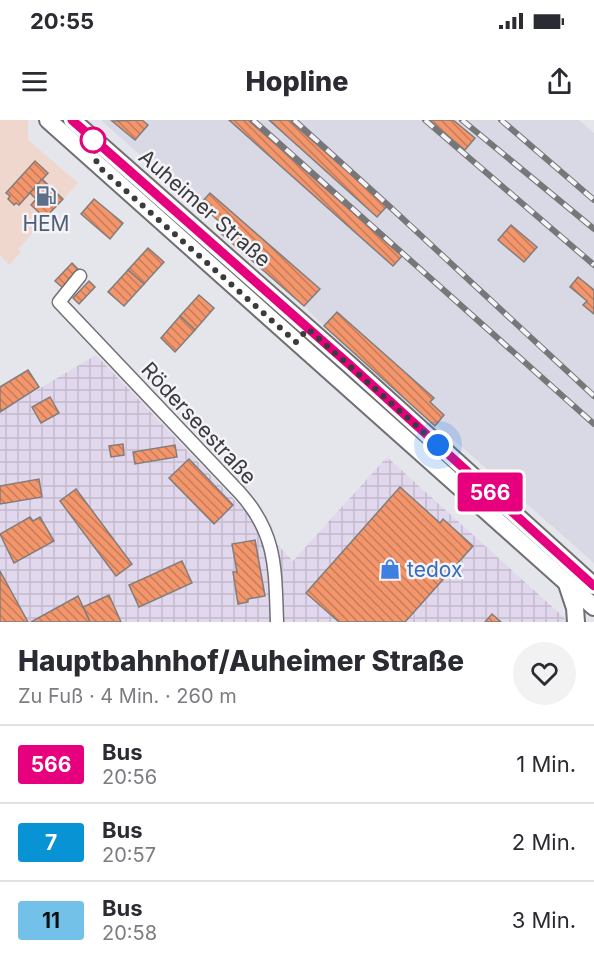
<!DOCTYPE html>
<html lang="de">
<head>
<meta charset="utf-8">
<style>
	:root { --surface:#fff; --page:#f2f2f3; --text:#2b2b33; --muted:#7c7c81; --line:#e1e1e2 }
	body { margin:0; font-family:Inter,sans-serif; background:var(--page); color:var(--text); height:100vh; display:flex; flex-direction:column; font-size:22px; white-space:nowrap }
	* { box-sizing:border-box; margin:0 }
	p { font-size:20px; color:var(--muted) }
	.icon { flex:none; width:33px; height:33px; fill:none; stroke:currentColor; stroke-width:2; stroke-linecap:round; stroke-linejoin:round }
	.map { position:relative; height:502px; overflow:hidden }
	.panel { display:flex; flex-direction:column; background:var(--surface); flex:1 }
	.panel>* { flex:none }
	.badge { padding:0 12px; border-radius:4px; font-size:21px; line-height:39px }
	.you { position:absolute; width:30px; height:30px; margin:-15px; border:4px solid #fff; border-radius:50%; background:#1a73e8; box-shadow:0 0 0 9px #1a73e833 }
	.map>.badge { position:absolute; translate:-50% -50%; box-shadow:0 0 0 3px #fff }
	.round { display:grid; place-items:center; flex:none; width:63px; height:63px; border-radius:32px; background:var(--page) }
	.headline { display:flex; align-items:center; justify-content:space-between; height:102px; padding:0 18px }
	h1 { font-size:28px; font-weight:800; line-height:45px }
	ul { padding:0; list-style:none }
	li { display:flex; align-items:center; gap:18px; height:78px; padding:0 18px; border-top:2px solid var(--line) }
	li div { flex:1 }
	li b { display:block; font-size:22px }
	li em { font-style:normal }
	li .badge { min-width:66px; font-weight:700; text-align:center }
	.status { display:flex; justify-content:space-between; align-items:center; height:42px; padding:0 30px; background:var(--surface); direction:ltr }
	.status svg { height:16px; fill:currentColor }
	header { display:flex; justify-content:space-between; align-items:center; height:78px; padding:0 18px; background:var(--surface); font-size:27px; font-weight:800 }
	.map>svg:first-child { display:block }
	.commercial { fill:#efd7cd }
	.industrial { fill:url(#industrial-grid) }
	.built { fill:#d8d9e5 }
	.building { fill:url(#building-back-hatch); stroke:#827d7b; stroke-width:1.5 }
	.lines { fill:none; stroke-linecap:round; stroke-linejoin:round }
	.minor-casing { stroke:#707074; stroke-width:15 }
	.secondary-casing { stroke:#707074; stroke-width:20 }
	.minor { stroke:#fff; stroke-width:12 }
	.secondary { stroke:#fff; stroke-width:16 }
	.rail-casing { stroke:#77777a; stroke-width:6 }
	.rail { stroke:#f3f3f8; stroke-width:4; stroke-dasharray:11; stroke-linecap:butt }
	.line-casing { stroke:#fff; stroke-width:14 }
	.line { stroke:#e6007e; stroke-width:9 }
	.walk { stroke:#3b3b3d; stroke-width:6; stroke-dasharray:0 10.8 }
	.stop-dot { fill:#fff; stroke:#e6007e; stroke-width:3 }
	.labels { text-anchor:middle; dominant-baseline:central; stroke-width:5; stroke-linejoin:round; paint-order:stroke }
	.street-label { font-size:21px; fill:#3b3b3d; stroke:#f3f3f8 }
	.service-label { font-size:21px; fill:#4e5e75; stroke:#f3f3f8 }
	.shop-label { font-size:21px; fill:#366cbe; stroke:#f3f3f8; text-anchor:start }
</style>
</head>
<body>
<div class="status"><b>20:55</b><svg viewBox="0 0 49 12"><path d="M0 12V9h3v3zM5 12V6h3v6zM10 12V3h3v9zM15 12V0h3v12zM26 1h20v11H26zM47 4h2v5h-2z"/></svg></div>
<header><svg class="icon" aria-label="menu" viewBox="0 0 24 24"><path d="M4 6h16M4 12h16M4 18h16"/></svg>Hopline<svg class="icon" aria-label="share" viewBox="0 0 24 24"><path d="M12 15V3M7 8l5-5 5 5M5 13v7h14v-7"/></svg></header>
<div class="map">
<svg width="594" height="502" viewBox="0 0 594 502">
	<defs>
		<pattern id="industrial-grid" width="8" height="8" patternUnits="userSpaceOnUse" patternTransform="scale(1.5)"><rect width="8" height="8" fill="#e2d8ed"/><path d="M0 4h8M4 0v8" fill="none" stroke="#c3bacc"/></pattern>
		<pattern id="building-back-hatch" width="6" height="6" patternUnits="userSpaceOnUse" patternTransform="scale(1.5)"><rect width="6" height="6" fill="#f4966b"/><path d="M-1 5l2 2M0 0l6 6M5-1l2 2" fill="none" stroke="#c77c59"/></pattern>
	</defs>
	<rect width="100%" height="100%" fill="#e5e6eb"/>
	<polygon class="commercial" points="0,0 28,0 28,20 78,63 18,129 21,132 9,145 0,135"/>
	<polygon class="industrial" points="96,235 293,441 387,337 569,502 0,502 0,292"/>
	<polygon class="built" points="101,0 579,0 594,13 594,443 324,206 304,186 217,110 222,104 140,35"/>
	<g class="building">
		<polygon points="142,0 148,5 135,20 112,1"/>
		<polygon points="229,0 248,0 402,136 393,146"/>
		<polygon points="269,0 289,0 387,86 377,97"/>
		<polygon points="429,0 453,0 475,18 465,30"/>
		<polygon points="35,41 48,53 19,85 16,83 14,85 8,79 10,76 6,73"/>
		<polygon points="42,59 63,79 45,98 31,85 36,79 30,73"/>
		<polygon points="210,73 320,169 304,186 217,110 222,104 200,84"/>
		<polygon points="94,79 123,103 110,119 81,94"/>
		<polygon points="511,105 537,127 524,142 498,120"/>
		<polygon points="148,128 164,142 144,164 128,150"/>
		<polygon points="72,143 79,150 63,168 55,161"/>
		<polygon points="128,150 144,164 124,186 108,172"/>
		<polygon points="578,157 594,170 594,194 583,185 587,181 570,167"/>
		<polygon points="89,161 95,167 79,184 73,178"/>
		<polygon points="199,175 214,188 195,210 180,196"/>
		<polygon points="337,192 434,278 430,282 444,295 435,306 324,206"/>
		<polygon points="180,196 195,210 175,232 161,218"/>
		<polygon points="28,250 39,267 0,292 0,267"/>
		<polygon points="50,277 59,293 41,303 32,287"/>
		<polygon points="123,324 124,335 111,337 109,326"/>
		<polygon points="175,325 177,337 135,344 133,332"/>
		<polygon points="189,339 233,385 214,404 169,358"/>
		<polygon points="39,359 42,377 0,384 0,366"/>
		<polygon points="400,367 440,403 443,399 473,426 405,502 339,502 306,473"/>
		<polygon points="76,369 132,444 116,456 60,381"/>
		<polygon points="30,397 33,401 40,397 54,421 14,443 0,414"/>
		<polygon points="255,420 265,476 248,479 248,482 238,484 233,452 237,452 232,424"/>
		<polygon points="182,441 192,463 139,487 129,465"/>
		<polygon points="0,451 28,502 0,502"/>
		<polygon points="109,475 121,502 90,502 83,487"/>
		<polygon points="78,476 90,502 31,502"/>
		<polygon points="492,494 501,502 485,502"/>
	</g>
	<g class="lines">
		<g class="minor-casing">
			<path id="minor" d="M80,156l-21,26 181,191c37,41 35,76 37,129"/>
		</g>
		<g class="secondary-casing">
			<g id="secondary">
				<polyline points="48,0 594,487"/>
				<polyline points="72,0 351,246 594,466"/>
				<polyline points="567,464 575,488 576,502"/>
			</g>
		</g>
		<use href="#minor" class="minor"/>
		<use href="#secondary" class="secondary"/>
		<g class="rail-casing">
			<g id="rail">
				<polyline points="253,0 594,304"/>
				<polyline points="294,0 388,85 594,276"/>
				<polyline points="425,0 594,145"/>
				<polyline points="462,0 594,109"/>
				<polyline points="501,0 594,80"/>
			</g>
		</g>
		<use href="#rail" class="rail"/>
	</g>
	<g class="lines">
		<g class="line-casing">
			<polyline id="line" points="72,0 351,246 594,466"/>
		</g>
		<use href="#line" class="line"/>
		<polyline class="walk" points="93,20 97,45 296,222 308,209 438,325"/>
	</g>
	<defs>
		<g id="fuel-bare" transform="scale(1.62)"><path d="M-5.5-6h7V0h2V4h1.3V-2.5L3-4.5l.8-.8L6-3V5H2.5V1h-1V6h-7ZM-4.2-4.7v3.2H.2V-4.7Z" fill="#5c6f8a" stroke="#f3f3f8" stroke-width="2.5" paint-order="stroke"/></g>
		<g id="shop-bare" transform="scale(1.62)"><path d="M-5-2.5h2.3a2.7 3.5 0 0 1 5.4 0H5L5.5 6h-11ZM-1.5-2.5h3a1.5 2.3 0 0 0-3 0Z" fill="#3f7fe0" stroke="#f3f3f8" stroke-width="2.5" paint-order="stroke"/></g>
	</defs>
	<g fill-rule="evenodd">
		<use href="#fuel-bare" x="46" y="76"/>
		<use href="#shop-bare" x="390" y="449"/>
	</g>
	<circle class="stop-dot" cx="93" cy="20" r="12"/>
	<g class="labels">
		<g class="street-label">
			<text transform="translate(205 88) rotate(41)">Auheimer Straße</text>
			<text transform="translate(199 303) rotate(47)">Röderseestraße</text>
		</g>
		<g class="service-label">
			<text x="46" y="103">HEM</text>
		</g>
		<g class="shop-label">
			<text x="407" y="449">tedox</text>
		</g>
	</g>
</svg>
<div class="you" style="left:438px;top:325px"></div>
<b class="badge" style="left:490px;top:372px;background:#e6007e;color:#fff">566</b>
</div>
<section class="panel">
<div class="headline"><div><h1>Hauptbahnhof/Auheimer Straße</h1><p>Zu Fuß · 4 Min. · 260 m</p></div><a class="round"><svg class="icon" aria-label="heart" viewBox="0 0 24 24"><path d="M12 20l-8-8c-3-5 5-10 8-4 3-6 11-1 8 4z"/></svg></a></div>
<ul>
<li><span class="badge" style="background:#e6007e;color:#fff">566</span><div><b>Bus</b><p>20:56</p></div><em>1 Min.</em></li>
<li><span class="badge" style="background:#0894d4;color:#fff">7</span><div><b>Bus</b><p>20:57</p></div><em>2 Min.</em></li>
<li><span class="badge" style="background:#73c1e8;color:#111">11</span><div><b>Bus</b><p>20:58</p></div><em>3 Min.</em></li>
</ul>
</section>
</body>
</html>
